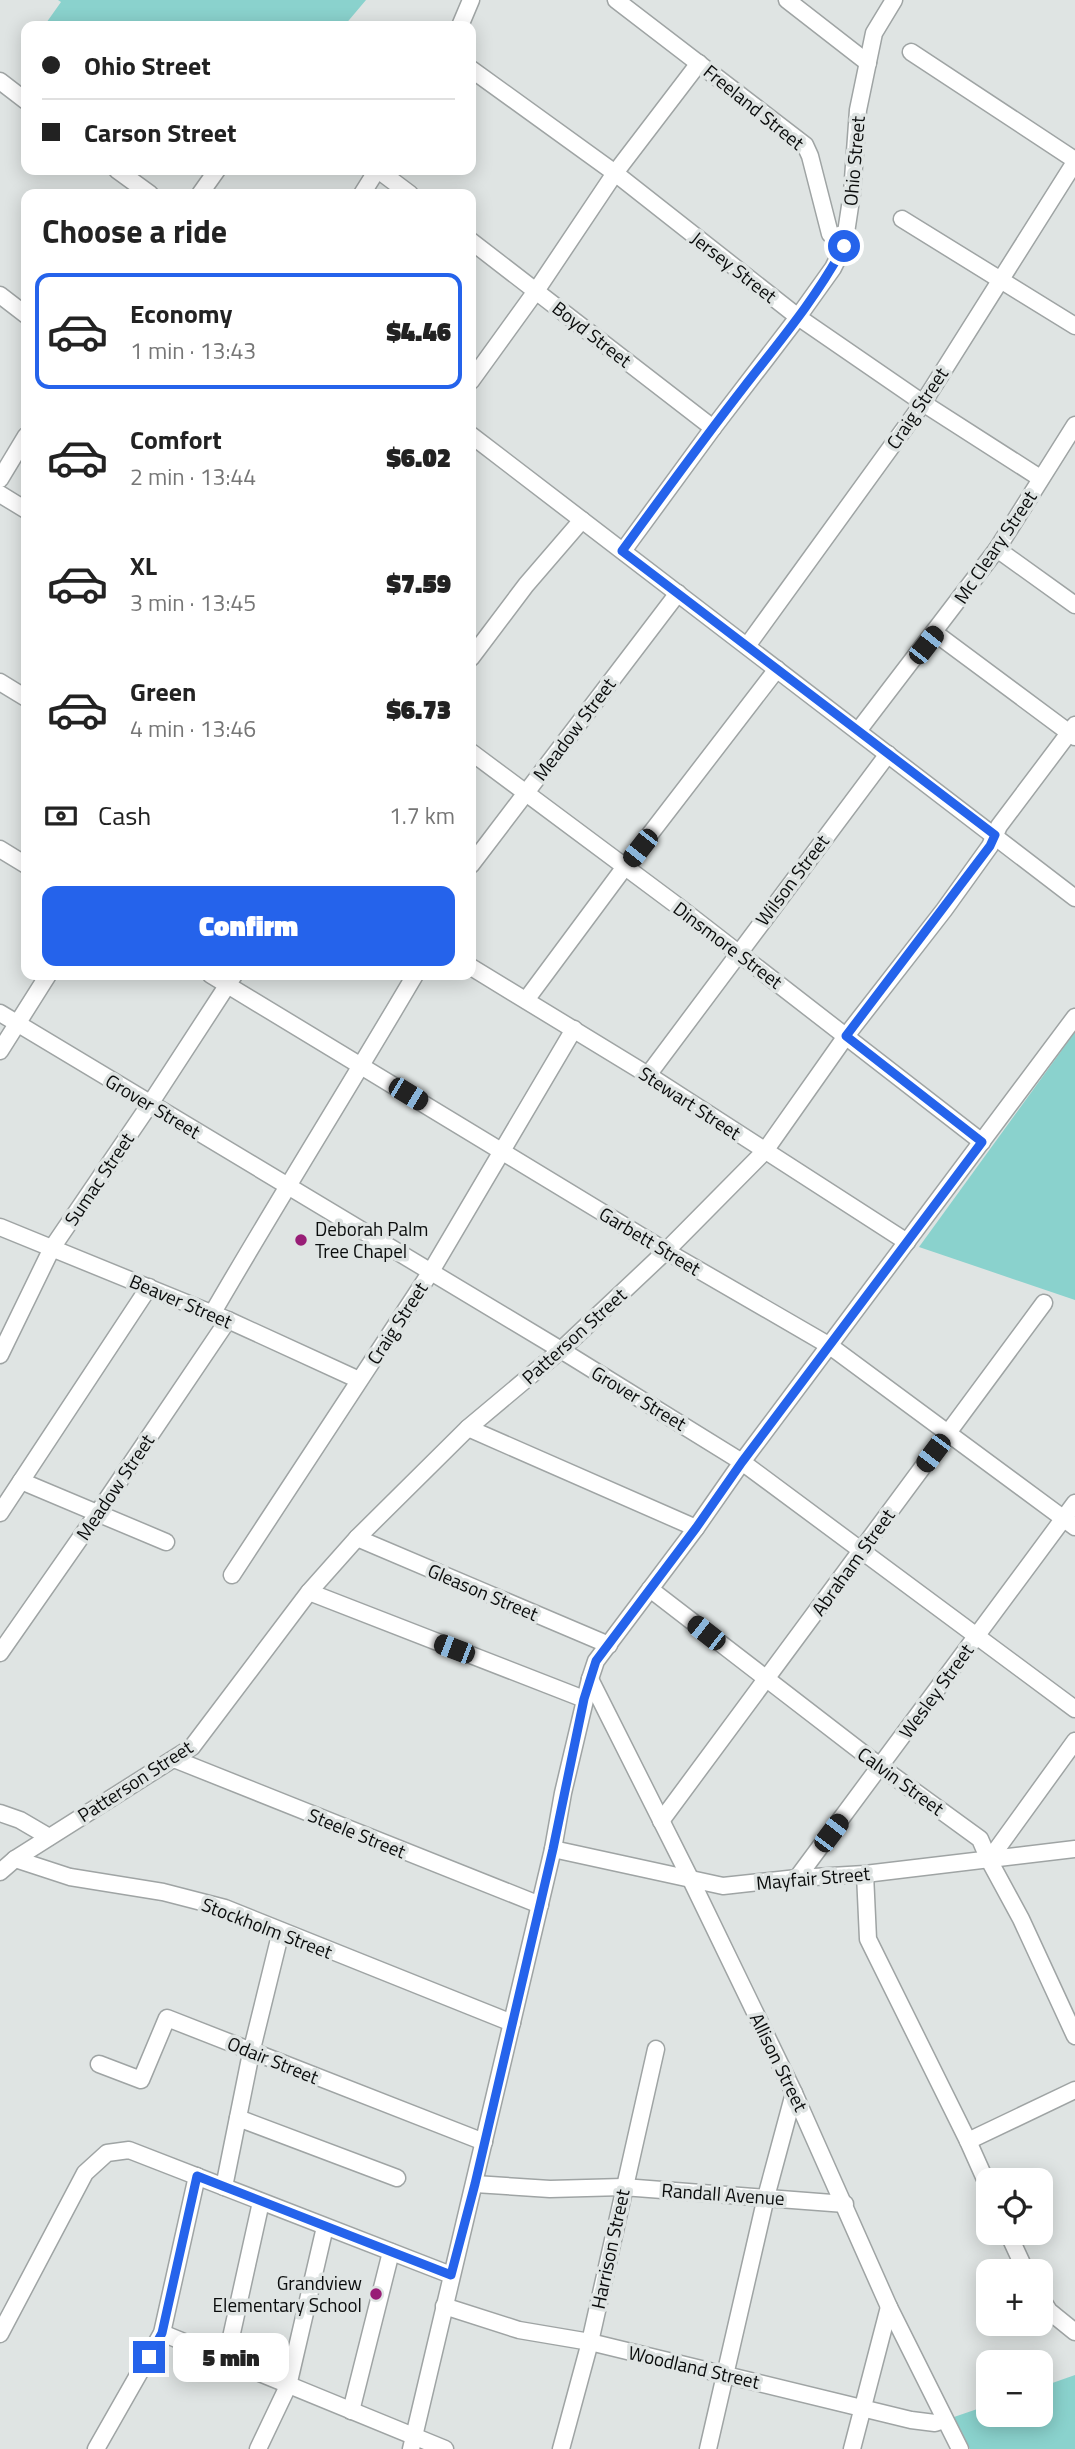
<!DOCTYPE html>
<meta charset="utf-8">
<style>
:root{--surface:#fff;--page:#f2f2f2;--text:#222;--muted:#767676;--line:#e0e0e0;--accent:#2563eb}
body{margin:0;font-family:"Titillium Web",sans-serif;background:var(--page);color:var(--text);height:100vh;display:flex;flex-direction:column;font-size:26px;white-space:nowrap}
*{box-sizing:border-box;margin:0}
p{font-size:23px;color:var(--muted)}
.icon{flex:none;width:38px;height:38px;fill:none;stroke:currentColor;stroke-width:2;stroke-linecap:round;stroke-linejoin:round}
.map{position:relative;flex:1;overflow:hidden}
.drawer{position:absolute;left:21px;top:189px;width:455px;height:791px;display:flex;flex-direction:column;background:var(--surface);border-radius:14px;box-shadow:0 4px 18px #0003}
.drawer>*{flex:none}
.hud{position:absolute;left:21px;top:21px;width:455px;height:154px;border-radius:14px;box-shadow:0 4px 18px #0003;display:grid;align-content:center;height:154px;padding:0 21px;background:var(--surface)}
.fabs{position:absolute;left:976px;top:2168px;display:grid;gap:14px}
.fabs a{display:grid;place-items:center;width:77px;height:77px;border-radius:14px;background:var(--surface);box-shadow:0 4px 18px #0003;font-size:35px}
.end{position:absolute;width:32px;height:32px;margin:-16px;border:9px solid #2563eb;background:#fff;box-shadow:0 0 0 4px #fff}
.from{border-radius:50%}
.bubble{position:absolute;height:49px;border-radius:14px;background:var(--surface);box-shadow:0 4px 18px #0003;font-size:23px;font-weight:800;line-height:49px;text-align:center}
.car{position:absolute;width:21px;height:42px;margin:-21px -10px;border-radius:9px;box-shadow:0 0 5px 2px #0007;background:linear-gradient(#222 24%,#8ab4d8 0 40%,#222 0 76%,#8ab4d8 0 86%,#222 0)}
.hud b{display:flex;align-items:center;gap:24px;height:66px;font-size:26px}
.hud b+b{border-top:2px solid var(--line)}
.hud i{width:18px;height:18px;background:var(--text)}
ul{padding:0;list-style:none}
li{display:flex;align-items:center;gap:21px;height:116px;margin:0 14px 10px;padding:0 7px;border:4px solid transparent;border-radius:14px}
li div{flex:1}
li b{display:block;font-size:26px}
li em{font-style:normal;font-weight:800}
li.current{border-color:var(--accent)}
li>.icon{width:63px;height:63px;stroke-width:1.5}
h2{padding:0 21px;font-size:32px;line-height:84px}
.pay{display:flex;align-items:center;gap:18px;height:77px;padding:0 21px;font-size:26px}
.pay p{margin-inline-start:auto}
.cta{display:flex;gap:14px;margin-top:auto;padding:14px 21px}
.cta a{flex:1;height:80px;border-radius:14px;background:var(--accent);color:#fff;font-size:28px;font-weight:800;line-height:80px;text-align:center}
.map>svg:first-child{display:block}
.green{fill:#8ad2cd}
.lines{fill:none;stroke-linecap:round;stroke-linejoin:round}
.minor-casing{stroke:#9fa4a4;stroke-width:19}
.minor{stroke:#fff;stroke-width:16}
.route{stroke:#2563eb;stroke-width:9}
.poi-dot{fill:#981d76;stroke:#dfe4e3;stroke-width:2.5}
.labels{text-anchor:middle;stroke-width:7;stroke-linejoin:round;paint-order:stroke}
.street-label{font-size:19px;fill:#0a0c0c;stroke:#dfe4e3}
.poi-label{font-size:19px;fill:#0a0c0c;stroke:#dfe4e3;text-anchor:start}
</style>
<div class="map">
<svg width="1075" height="2449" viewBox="0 0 1075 2449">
<rect width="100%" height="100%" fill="#dfe4e3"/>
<g class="green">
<polygon points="58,0 366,0 344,26 44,26 61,2"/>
<polygon points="1075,1032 1075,1300 919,1247"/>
<polygon points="1075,2375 1075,2449 970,2449 954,2417 989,2405 989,2415 1041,2415 1041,2387"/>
</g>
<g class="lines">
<g class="minor-casing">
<g id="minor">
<polyline points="616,0 805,145 810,156 830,234 844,246"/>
<polyline points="787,0 868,63"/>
<polyline points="460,26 471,0"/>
<polyline points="911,52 1075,160"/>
<polyline points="471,69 615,173 798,317 923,403 1040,478"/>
<polyline points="0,81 26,101"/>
<polyline points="117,170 150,194"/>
<polyline points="378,170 410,194"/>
<polyline points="200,194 217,170"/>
<polyline points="362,194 377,170"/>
<polyline points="902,219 1075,326"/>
<polyline points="471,241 713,428"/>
<polyline points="0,295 26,315"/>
<polyline points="471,381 536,291 615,173 699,63"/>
<polyline points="471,435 1075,898"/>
<polyline points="0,479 26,436"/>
<polyline points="0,494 26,510"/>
<polyline points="997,549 1075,605"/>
<polyline points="623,551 713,428 798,317 833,268 844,246 852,193 858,110 874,33 894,0"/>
<polyline points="935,633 1075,737"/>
<polyline points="747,646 923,403 1075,162"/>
<polyline points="471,658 526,585 582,520"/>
<polyline points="0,682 26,698"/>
<polyline points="858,731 997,549 1075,425"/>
<polyline points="471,752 679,907 982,1142"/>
<polyline points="0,849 26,865"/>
<polyline points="471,865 678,593"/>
<polyline points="471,967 648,1075 907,1242"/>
<polyline points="211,975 666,1251 830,1346 1075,1527"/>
<polyline points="526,1000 624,868 777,669"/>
<polyline points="0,1013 561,1350 742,1462 1075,1709"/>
<polyline points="0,1051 48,975"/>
<polyline points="648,1075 888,754"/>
<polyline points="0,1227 228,1320 359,1380"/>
<path d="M212,1314C278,1200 348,1089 415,975"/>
<polyline points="0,1355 52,1248 150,1104 234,975"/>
<polyline points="468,1428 696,1528"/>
<polyline points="21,1481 166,1542"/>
<polyline points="0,1513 149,1287"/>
<polyline points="357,1538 609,1645"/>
<polyline points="232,1575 430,1273 574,1029"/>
<polyline points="650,1589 881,1767 980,1839 989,1860 1021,1919 1075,2036"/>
<polyline points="309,1592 584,1699"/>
<polyline points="0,1653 97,1514 228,1320"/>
<polyline points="590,1679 691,1880 794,2093 889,2307 960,2449"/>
<polyline points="174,1759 540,1905"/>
<polyline points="0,1813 20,1820 49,1837"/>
<polyline points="661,1821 1044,1303"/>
<polyline points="553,1849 723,1886 797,1878 865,1874 1075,1849"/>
<polyline points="15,1859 70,1877 163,1892 225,1908 512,2023"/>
<polyline points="989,1860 1075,1741"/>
<polyline points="0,1872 15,1859 192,1747 309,1592 357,1538 468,1428 561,1350 666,1251 765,1151 846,1036 944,910 990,846 999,826 1075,725"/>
<polyline points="865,1874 868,1939 968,2141 989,2188"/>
<polyline points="797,1878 1075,1503"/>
<polyline points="99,2064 141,2080 167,2018 484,2142"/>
<polyline points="238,2118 397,2178"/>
<polyline points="968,2141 1075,2090"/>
<polyline points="475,2184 550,2189 623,2187 845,2204"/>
<polyline points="224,2187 251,2053 281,1931"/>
<polyline points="1008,2233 1026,2272"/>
<polyline points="1041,2298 1049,2311 1075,2332"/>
<polyline points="444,2306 519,2330 590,2342 911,2420 935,2423 944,2420"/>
<polyline points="162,2333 445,2449"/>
<polyline points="0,2334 85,2173 107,2153 129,2150 451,2275"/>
<polyline points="226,2360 261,2202"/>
<polyline points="351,2411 391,2252"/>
<polyline points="96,2449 162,2333 197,2176"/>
<polyline points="258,2449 288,2386 325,2227"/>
<polyline points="411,2449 553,1849 563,1793 590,1679 596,1661 696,1528 742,1462 1075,1017"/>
<polyline points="561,2449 590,2342 656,2049"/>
<polyline points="708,2449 766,2197 794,2093"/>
<polyline points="852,2449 889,2307"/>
</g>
</g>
<use href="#minor" class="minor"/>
</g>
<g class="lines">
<path class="route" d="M149,2357L162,2333L197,2176L451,2275L475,2184L553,1849L584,1699L596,1661L696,1528L742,1462L982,1142L846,1036L990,846L995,835L622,551C662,496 702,441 744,387C779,342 817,297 844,246"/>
</g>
<g class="poi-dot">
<circle cx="301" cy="1240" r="7"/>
<circle cx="376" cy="2294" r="7"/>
</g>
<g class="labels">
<g class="street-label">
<text transform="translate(754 107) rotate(39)" y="7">Freeland Street</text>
<text transform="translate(854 161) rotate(-85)" y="7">Ohio Street</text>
<text transform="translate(734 267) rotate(38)" y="7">Jersey Street</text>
<text transform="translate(592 334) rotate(38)" y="7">Boyd Street</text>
<text transform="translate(917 408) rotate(-56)" y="7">Craig Street</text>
<text transform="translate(995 547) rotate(-56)" y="7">Mc Cleary Street</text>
<text transform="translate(574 729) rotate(-53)" y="7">Meadow Street</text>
<text transform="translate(792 880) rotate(-53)" y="7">Wilson Street</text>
<text transform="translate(728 945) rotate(37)" y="7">Dinsmore Street</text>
<text transform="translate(690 1103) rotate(33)" y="7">Stewart Street</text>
<text transform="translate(153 1106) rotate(31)" y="7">Grover Street</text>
<text transform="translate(99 1179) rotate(-56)" y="7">Sumac Street</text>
<text transform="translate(650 1241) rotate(31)" y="7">Garbett Street</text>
<text transform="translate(181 1301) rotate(23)" y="7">Beaver Street</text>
<text transform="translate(397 1323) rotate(-57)" y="7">Craig Street</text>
<text transform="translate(574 1336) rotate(-42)" y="7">Patterson Street</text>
<text transform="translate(639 1398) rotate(31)" y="7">Grover Street</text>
<text transform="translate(115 1487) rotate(-56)" y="7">Meadow Street</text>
<text transform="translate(853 1562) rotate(-54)" y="7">Abraham Street</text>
<text transform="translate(483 1592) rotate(23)" y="7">Gleason Street</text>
<text transform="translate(936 1691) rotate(-54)" y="7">Wesley Street</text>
<text transform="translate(135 1781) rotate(-33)" y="7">Patterson Street</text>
<text transform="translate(901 1781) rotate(36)" y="7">Calvin Street</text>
<text transform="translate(357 1833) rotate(22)" y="7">Steele Street</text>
<text transform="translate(813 1878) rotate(-5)" y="7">Mayfair Street</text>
<text transform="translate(267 1928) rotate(21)" y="7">Stockholm Street</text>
<text transform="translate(273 2060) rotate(22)" y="7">Odair Street</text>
<text transform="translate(779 2062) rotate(64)" y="7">Allison Street</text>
<text transform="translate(723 2194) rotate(4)" y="7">Randall Avenue</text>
<text transform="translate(610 2249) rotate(-78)" y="7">Harrison Street</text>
<text transform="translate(694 2367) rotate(13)" y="7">Woodland Street</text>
</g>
<g class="poi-label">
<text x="315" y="1236">Deborah Palm<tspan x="315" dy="22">Tree Chapel</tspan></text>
<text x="362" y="2290" text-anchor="end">Grandview<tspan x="362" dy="22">Elementary School</tspan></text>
</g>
</g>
</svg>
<div class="fabs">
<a><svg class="icon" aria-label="locate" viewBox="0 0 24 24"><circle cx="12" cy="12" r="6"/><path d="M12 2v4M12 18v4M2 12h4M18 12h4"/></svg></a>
<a>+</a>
<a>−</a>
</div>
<i class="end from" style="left:844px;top:246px"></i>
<i class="end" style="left:149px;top:2357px"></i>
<div class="bubble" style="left:173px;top:2333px;width:116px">5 min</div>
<i class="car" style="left:926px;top:645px;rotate:38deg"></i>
<i class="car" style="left:640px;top:848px;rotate:218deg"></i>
<i class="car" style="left:408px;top:1094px;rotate:121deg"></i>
<i class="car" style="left:933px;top:1453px;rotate:217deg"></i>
<i class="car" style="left:706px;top:1633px;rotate:308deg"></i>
<i class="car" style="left:454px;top:1649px;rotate:291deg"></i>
<i class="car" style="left:831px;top:1833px;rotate:37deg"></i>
<div class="hud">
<b><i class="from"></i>Ohio Street</b>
<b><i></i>Carson Street</b>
</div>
<section class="drawer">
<h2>Choose a ride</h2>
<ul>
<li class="current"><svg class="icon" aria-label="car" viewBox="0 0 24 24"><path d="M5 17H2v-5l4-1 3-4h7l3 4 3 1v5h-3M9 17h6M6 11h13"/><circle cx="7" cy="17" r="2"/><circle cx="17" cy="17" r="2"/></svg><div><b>Economy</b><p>1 min · 13:43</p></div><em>$4.46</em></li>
<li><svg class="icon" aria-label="car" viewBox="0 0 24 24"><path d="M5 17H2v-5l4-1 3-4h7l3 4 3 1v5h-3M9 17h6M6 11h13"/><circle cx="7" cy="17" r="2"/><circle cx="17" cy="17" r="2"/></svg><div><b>Comfort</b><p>2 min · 13:44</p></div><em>$6.02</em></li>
<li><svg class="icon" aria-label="car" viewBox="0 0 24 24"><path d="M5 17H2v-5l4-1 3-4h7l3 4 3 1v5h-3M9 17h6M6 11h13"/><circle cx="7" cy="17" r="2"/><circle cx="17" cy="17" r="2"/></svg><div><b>XL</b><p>3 min · 13:45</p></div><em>$7.59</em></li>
<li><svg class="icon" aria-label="car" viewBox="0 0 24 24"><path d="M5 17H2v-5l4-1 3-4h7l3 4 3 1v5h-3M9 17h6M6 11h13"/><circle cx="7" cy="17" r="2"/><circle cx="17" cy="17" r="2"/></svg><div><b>Green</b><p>4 min · 13:46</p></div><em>$6.73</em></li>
</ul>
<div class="pay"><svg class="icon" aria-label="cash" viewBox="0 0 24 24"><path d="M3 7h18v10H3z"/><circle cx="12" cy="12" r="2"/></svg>Cash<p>1.7 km</p></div>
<div class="cta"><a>Confirm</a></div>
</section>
</div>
